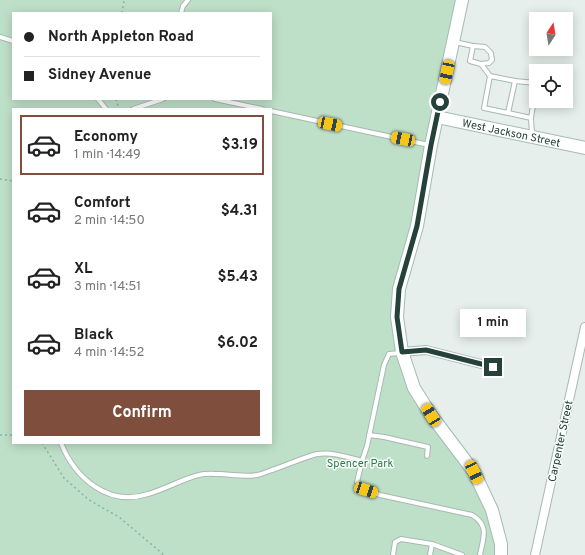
<!DOCTYPE html>
<meta charset="utf-8">
<style>
:root{--surface:#fff;--page:#f6f6f6;--text:#222;--muted:#767676;--line:#e0e0e0;--accent:#804e3d}
body{margin:0;font-family:Overpass,sans-serif;background:var(--page);color:var(--text);height:100vh;display:flex;flex-direction:column;font-size:15px;white-space:nowrap}
*{box-sizing:border-box;margin:0}
p{font-size:13px;color:var(--muted)}
.icon{flex:none;width:22px;height:22px;fill:none;stroke:currentColor;stroke-width:2;stroke-linecap:round;stroke-linejoin:round}
.map{position:relative;flex:1;overflow:hidden}
.panel{position:absolute;left:12px;top:108px;width:260px;height:336px;display:flex;flex-direction:column;background:var(--surface);border-radius:0px;box-shadow:0 2px 10px #0003}
.panel>*{flex:none}
.guide{position:absolute;left:12px;top:12px;width:260px;height:88px;border-radius:0px;box-shadow:0 2px 10px #0003;display:grid;align-content:center;height:88px;padding:0 12px;background:var(--surface)}
.needle{width:26px;rotate:12deg}
.tools{position:absolute;left:529px;top:12px;display:grid;gap:8px}
.tools a{display:grid;place-items:center;width:44px;height:44px;border-radius:0px;background:var(--surface);box-shadow:0 2px 10px #0003;font-size:20px}
.end{position:absolute;width:18px;height:18px;margin:-9px;border:5px solid #24423a;background:#fff;box-shadow:0 0 0 2px #fff}
.from{border-radius:50%}
.bubble{position:absolute;height:28px;border-radius:0px;background:var(--surface);box-shadow:0 2px 10px #0003;font-size:13px;font-weight:700;line-height:28px;text-align:center}
.car{position:absolute;width:12px;height:24px;margin:-12px -6px;border-radius:5px;box-shadow:0 0 3px 1px #0007;background:linear-gradient(#f5c518 24%,#345 0 40%,#f5c518 0 76%,#345 0 86%,#f5c518 0)}
.guide b{display:flex;align-items:center;gap:14px;height:38px;font-size:15px}
.guide b+b{border-top:1px solid var(--line)}
.guide i{width:10px;height:10px;background:var(--text)}
ul{padding:7px 0 0;list-style:none}
li{display:flex;align-items:center;gap:12px;height:60px;margin:0 8px 6px;padding:0 4px;border:2px solid transparent;border-radius:0px}
li div{flex:1}
li b{display:block;font-size:15px}
li em{font-style:normal;font-weight:700}
li.active{border-color:var(--accent)}
li>.icon{width:36px;height:36px;stroke-width:1.5}
.cta{display:flex;gap:8px;margin-top:auto;padding:8px 12px}
.cta a{flex:1;height:46px;border-radius:0px;background:var(--accent);color:#fff;font-size:16px;font-weight:700;line-height:46px;text-align:center}
.map>svg:first-child{display:block}
.green{fill:#bfe0c8;fill-rule:evenodd}
.lines{fill:none;stroke-linecap:round;stroke-linejoin:round}
.lane-casing{stroke:#a8b8b2;stroke-width:6}
.street-casing{stroke:#a8b8b2;stroke-width:10}
.secondary-casing{stroke:#a4bbb3;stroke-width:14}
.path{stroke:#86b3a5;stroke-width:1.5;stroke-dasharray:2 3;stroke-linecap:butt}
.lane{stroke:#fff;stroke-width:4}
.street{stroke:#fff;stroke-width:8}
.secondary{stroke:#fff;stroke-width:12}
.route{stroke:#24423a;stroke-width:5}
.labels{text-anchor:middle;stroke-width:3;stroke-linejoin:round;paint-order:stroke}
.street-label{font-size:11px;fill:#24423a;stroke:#f7fbf9}
.park-label{font-size:11px;fill:#2d7a4b;stroke:#f7fbf9}
</style>
<div class="map">
<svg width="585" height="555" viewBox="0 0 585 555">
<rect width="100%" height="100%" fill="#e6efeb"/>
<path class="green" d="M0,0H464L399,289L402,352L470,476L492,510L501,555H0ZM13,13H271V99H13ZM13,109H271V443H13Z"/>
<g class="lines">
<g class="lane-casing">
<g id="lane">
<polyline points="181,13 183,6 188,0"/>
<polyline points="0,37 13,41"/>
<polyline points="455,42 473,46 470,61 481,64 490,76 515,81 536,83"/>
<polyline points="473,46 485,47 491,53 492,60 489,63 481,64"/>
<polyline points="490,76 484,108 508,113 515,81"/>
<polyline points="98,99 106,109"/>
<polyline points="215,99 262,109"/>
<polyline points="133,109 163,99"/>
<polyline points="271,111 429,145"/>
<polyline points="508,113 531,118"/>
<polyline points="532,134 531,118 536,87"/>
<path d="M400,353L389,354L384,365L367,446L362,461L357,482L366,490L380,495L472,515C490,526 483,538 480,555"/>
<polyline points="369,435 384,437 428,447 427,456"/>
<path d="M61,443C75,478 108,507 148,494C166,489 182,479 199,475C206,473 214,474 221,474C232,475 245,477 257,475C262,474 267,472 272,470C287,465 302,458 317,454C333,452 347,457 362,461"/>
<polyline points="432,544 462,555"/>
<polyline points="393,555 395,542 401,539 432,544 430,555"/>
</g>
</g>
<g class="street-casing">
<g id="street">
<polyline points="402,352 426,350 493,367"/>
<polyline points="535,555 585,327"/>
</g>
</g>
<g class="secondary-casing">
<g id="secondary">
<polyline points="462,0 431,145 417,226 399,289 397,317 402,352 414,388 431,415 474,472 492,510 501,544 501,555"/>
<path id="s1" d="M437,117L585,148"/>
</g>
</g>
<g class="path">
<polyline points="122,13 124,0"/>
<polyline points="116,99 119,109"/>
<polyline points="0,179 13,181"/>
<polyline points="0,435 13,435"/>
<polyline points="42,443 64,478 89,500 119,517 164,555"/>
</g>
<use href="#lane" class="lane"/>
<use href="#street" class="street"/>
<use href="#secondary" class="secondary"/>
</g>
<g class="lines">
<polyline class="route" points="440,102 431,145 417,226 399,289 397,317 402,352 426,350 493,367"/>
</g>
<g class="labels">
<g class="street-label">
<text dy="4" stroke="none"><textPath href="#s1" startOffset="76">West Jackson Street</textPath></text>
<text transform="translate(560 441) rotate(-78)" y="4">Carpenter Street</text>
</g>
<g class="park-label">
<text x="360" y="467">Spencer Park</text>
</g>
</g>
</svg>
<div class="tools">
<a><svg class="needle" viewBox="-14 -14 28 28"><path d="M0-13l5 13h-10z" fill="#e53935"/><path d="M0 13l5-13h-10z" fill="#767676"/></svg></a>
<a><svg class="icon" aria-label="locate" viewBox="0 0 24 24"><circle cx="12" cy="12" r="6"/><path d="M12 2v4M12 18v4M2 12h4M18 12h4"/></svg></a>
</div>
<i class="end from" style="left:440px;top:102px"></i>
<i class="end" style="left:493px;top:367px"></i>
<div class="bubble" style="left:460px;top:309px;width:66px">1 min</div>
<i class="car" style="left:447px;top:72px;rotate:192deg"></i>
<i class="car" style="left:330px;top:124px;rotate:102deg"></i>
<i class="car" style="left:403px;top:139px;rotate:282deg"></i>
<i class="car" style="left:431px;top:415px;rotate:329deg"></i>
<i class="car" style="left:474px;top:472px;rotate:155deg"></i>
<i class="car" style="left:366px;top:490px;rotate:108deg"></i>
<div class="guide">
<b><i class="from"></i>North Appleton Road</b>
<b><i></i>Sidney Avenue</b>
</div>
<section class="panel">
<ul>
<li class="active"><svg class="icon" aria-label="car" viewBox="0 0 24 24"><path d="M5 17H2v-5l4-1 3-4h7l3 4 3 1v5h-3M9 17h6M6 11h13"/><circle cx="7" cy="17" r="2"/><circle cx="17" cy="17" r="2"/></svg><div><b>Economy</b><p>1 min · 14:49</p></div><em>$3.19</em></li>
<li><svg class="icon" aria-label="car" viewBox="0 0 24 24"><path d="M5 17H2v-5l4-1 3-4h7l3 4 3 1v5h-3M9 17h6M6 11h13"/><circle cx="7" cy="17" r="2"/><circle cx="17" cy="17" r="2"/></svg><div><b>Comfort</b><p>2 min · 14:50</p></div><em>$4.31</em></li>
<li><svg class="icon" aria-label="car" viewBox="0 0 24 24"><path d="M5 17H2v-5l4-1 3-4h7l3 4 3 1v5h-3M9 17h6M6 11h13"/><circle cx="7" cy="17" r="2"/><circle cx="17" cy="17" r="2"/></svg><div><b>XL</b><p>3 min · 14:51</p></div><em>$5.43</em></li>
<li><svg class="icon" aria-label="car" viewBox="0 0 24 24"><path d="M5 17H2v-5l4-1 3-4h7l3 4 3 1v5h-3M9 17h6M6 11h13"/><circle cx="7" cy="17" r="2"/><circle cx="17" cy="17" r="2"/></svg><div><b>Black</b><p>4 min · 14:52</p></div><em>$6.02</em></li>
</ul>
<div class="cta"><a>Confirm</a></div>
</section>
</div>
